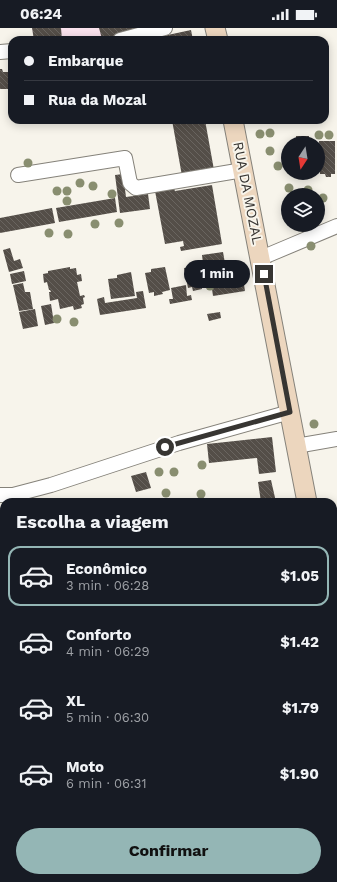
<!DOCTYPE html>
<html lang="pt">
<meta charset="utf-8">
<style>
:root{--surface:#171b24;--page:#20242c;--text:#f1f3f6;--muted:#9ea1a6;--line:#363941;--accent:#94b6b5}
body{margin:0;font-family:"Work Sans",sans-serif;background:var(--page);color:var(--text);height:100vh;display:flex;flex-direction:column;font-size:15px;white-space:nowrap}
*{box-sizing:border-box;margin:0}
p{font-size:13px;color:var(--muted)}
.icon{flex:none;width:22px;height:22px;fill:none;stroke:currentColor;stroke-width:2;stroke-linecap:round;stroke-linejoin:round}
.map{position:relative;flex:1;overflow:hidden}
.side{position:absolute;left:0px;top:470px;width:337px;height:384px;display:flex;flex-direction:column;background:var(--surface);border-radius:12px 12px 0 0;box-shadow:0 2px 10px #0003}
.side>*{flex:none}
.banner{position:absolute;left:8px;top:8px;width:321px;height:88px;border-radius:12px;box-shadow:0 2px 10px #0003;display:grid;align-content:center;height:88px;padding:0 16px;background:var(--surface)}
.needle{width:26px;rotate:192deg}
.fabs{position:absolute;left:281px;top:108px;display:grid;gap:8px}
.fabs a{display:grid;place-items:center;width:44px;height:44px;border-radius:50%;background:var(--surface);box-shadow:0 2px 10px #0003;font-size:20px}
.end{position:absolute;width:18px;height:18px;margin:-9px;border:5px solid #373532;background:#fff;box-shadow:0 0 0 2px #fff}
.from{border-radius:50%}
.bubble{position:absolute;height:28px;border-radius:14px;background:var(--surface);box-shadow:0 2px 10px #0003;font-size:13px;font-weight:700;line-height:28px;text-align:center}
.banner b{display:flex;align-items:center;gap:14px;height:38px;font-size:15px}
.banner b+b{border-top:1px solid var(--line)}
.banner i{width:10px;height:10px;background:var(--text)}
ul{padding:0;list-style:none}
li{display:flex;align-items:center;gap:12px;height:60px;margin:0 8px 6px;padding:0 8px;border:2px solid transparent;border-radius:12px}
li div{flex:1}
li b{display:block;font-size:15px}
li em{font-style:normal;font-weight:700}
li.active{border-color:var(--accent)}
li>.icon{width:36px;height:36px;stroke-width:1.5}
h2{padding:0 16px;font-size:18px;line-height:48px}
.action{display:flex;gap:8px;margin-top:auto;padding:8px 16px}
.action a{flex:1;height:46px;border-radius:24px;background:var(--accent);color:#111;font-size:16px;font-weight:700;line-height:46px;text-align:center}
.status{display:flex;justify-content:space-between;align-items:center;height:28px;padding:0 20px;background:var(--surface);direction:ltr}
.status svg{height:11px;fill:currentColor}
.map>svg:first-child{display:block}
.education{fill:#fae2ed}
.building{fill:url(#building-back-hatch)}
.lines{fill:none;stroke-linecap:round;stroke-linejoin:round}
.street-casing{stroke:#85827a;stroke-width:16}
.secondary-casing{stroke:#85827a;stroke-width:21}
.street{stroke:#fff;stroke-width:14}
.secondary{stroke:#ecd6be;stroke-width:19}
.tree{fill:#898e70}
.route{stroke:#373532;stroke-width:5}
.labels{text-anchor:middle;stroke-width:4;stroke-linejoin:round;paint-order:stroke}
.street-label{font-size:14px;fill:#373532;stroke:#f7f4eb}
</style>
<div class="status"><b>06:24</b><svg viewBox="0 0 49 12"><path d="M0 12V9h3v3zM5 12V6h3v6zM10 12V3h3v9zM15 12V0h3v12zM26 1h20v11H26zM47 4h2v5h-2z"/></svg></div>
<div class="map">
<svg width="337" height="854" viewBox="0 0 337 854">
<defs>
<pattern id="building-back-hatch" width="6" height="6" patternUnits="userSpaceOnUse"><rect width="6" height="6" fill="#544e48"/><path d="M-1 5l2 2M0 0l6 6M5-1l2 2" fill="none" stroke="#6a6560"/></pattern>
</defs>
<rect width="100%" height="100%" fill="#f7f4eb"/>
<polygon class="education" points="32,0 149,0 102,11 88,12 34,12"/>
<g class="building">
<polygon points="32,0 61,0 62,12 34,12"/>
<polygon points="99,0 147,0 147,1 102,11"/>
<polygon points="191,2 193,12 149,12 149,11"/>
<polygon points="0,41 2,41 3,44 8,44 8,41 12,41 12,61 0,61"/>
<polygon points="172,92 205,92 214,142 182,148"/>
<rect x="296" y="108" width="13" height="7"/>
<polygon points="319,113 335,113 335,146 331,146 331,149 326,149 325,146 320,146"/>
<polygon points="123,146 126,169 148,166 150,181 120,185 115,147"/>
<polygon points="212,157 222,216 181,223 180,219 184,218 183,213 165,216 155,163 174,160 175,163"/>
<polygon points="115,170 117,184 59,194 56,180"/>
<polygon points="52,180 55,195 0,205 0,190"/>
<polygon points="10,220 14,233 20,231 23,240 9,244 3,222"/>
<polygon points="223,224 228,252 243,250 245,263 213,268 211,254 201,256 202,261 193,263 192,259 188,260 184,240 193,239 192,236 203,235 202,227"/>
<polygon points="70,239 70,241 76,240 77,247 81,246 82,253 77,254 80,268 84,267 85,269 83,270 84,276 81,277 82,280 74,282 73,278 60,281 58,271 50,273 49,264 51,264 50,262 49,262 47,254 44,255 43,246 48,245 48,243"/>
<polygon points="165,239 170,262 162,264 163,266 154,268 154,264 149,265 145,245 151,244 151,241"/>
<polygon points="24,243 26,253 12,256 10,246"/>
<polygon points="131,244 135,268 111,271 108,251 117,250 117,247"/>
<polygon points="23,255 25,264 30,264 33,281 19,283 13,257"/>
<polygon points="186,257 187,268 191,267 192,272 170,276 169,271 173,271 171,260"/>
<polygon points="143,263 146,280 100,287 97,271 104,269 105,275 137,270 136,264"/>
<polygon points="51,276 54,295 45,297 41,278"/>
<polygon points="35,281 38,298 23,301 19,284"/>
<polygon points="220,284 221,290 209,293 207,286"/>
<polygon points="272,409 276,444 259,446 257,430 209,435 207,416"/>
<polygon points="146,444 151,460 136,464 131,448"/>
<polygon points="271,452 276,474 261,474 258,454"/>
<polygon points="333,749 335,749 337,761 337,795 333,796"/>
<polygon points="337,812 337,825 333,825 333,813"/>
<polygon points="318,850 330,850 329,854 317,854"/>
</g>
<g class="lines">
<g class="street-casing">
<g id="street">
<polyline points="120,12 165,0"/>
<polyline points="0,24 12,23"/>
<polyline points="18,147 125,130 130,155 136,160 243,142"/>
<polyline points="261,230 337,198"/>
<polyline points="296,418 337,411"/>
<polyline points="0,467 13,467 51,457 179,415 290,384"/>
<polyline points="333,805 337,804"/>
<polyline points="208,854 211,850"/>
</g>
</g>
<g class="secondary-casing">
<g id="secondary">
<polyline points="215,0 218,12"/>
<polyline points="233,92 307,474"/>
<polyline points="333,584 337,599"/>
</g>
</g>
<use href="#street" class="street"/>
<use href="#secondary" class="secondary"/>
</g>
<g class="tree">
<circle cx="270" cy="105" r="4.5"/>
<circle cx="260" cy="106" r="4.5"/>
<circle cx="319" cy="107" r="4.5"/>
<circle cx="329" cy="107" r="4.5"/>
<circle cx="270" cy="123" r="4.5"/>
<circle cx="28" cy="135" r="4.5"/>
<circle cx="278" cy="138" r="4.5"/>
<circle cx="80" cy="155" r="4.5"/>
<circle cx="93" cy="158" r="4.5"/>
<circle cx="289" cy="160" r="4.5"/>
<circle cx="308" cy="162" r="4.5"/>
<circle cx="57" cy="163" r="4.5"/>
<circle cx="67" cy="163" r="4.5"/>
<circle cx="112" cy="166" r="4.5"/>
<circle cx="323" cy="170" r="4.5"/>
<circle cx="67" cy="173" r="4.5"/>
<circle cx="119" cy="195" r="4.5"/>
<circle cx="95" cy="196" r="4.5"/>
<circle cx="49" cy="205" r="4.5"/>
<circle cx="68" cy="206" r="4.5"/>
<circle cx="311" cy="218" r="4.5"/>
<circle cx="210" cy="258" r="4.5"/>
<circle cx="57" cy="291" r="4.5"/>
<circle cx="74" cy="294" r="4.5"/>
<circle cx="314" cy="396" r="4.5"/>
<circle cx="202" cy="437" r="4.5"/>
<circle cx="159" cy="444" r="4.5"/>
<circle cx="174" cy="444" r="4.5"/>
<circle cx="166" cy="465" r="4.5"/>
<circle cx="201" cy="466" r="4.5"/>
</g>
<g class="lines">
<polyline class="route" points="165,419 290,384 264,246"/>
</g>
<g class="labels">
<g class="street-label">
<text transform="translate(248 165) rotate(79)" y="5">RUA DA MOZAL</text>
</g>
</g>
</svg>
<div class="fabs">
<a><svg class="needle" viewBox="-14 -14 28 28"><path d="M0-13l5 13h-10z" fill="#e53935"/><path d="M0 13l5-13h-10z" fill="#9ea1a6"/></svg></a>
<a><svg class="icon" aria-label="layers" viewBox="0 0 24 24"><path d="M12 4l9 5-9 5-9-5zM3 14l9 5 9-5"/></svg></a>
</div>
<i class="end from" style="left:165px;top:419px"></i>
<i class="end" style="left:264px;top:246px"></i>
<div class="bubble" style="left:184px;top:232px;width:66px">1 min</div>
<div class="banner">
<b><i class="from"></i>Embarque</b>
<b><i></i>Rua da Mozal</b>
</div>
<section class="side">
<h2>Escolha a viagem</h2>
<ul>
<li class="active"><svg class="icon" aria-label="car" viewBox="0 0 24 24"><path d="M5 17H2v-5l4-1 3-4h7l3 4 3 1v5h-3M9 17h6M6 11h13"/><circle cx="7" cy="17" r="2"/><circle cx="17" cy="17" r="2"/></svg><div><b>Econômico</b><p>3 min · 06:28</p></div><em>$1.05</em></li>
<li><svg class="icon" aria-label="car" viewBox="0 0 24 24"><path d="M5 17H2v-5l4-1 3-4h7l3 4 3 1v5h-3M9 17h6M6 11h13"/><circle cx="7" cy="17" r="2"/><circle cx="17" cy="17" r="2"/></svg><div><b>Conforto</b><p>4 min · 06:29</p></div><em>$1.42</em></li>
<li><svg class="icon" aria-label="car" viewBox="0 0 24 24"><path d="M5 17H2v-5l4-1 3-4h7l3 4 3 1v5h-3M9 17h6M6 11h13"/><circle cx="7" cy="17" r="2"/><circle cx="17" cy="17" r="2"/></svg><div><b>XL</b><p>5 min · 06:30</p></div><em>$1.79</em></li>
<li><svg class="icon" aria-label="car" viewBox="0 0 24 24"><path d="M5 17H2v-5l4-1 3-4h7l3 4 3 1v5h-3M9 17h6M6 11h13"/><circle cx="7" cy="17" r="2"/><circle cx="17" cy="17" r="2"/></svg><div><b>Moto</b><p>6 min · 06:31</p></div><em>$1.90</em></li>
</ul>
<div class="action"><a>Confirmar</a></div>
</section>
</div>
